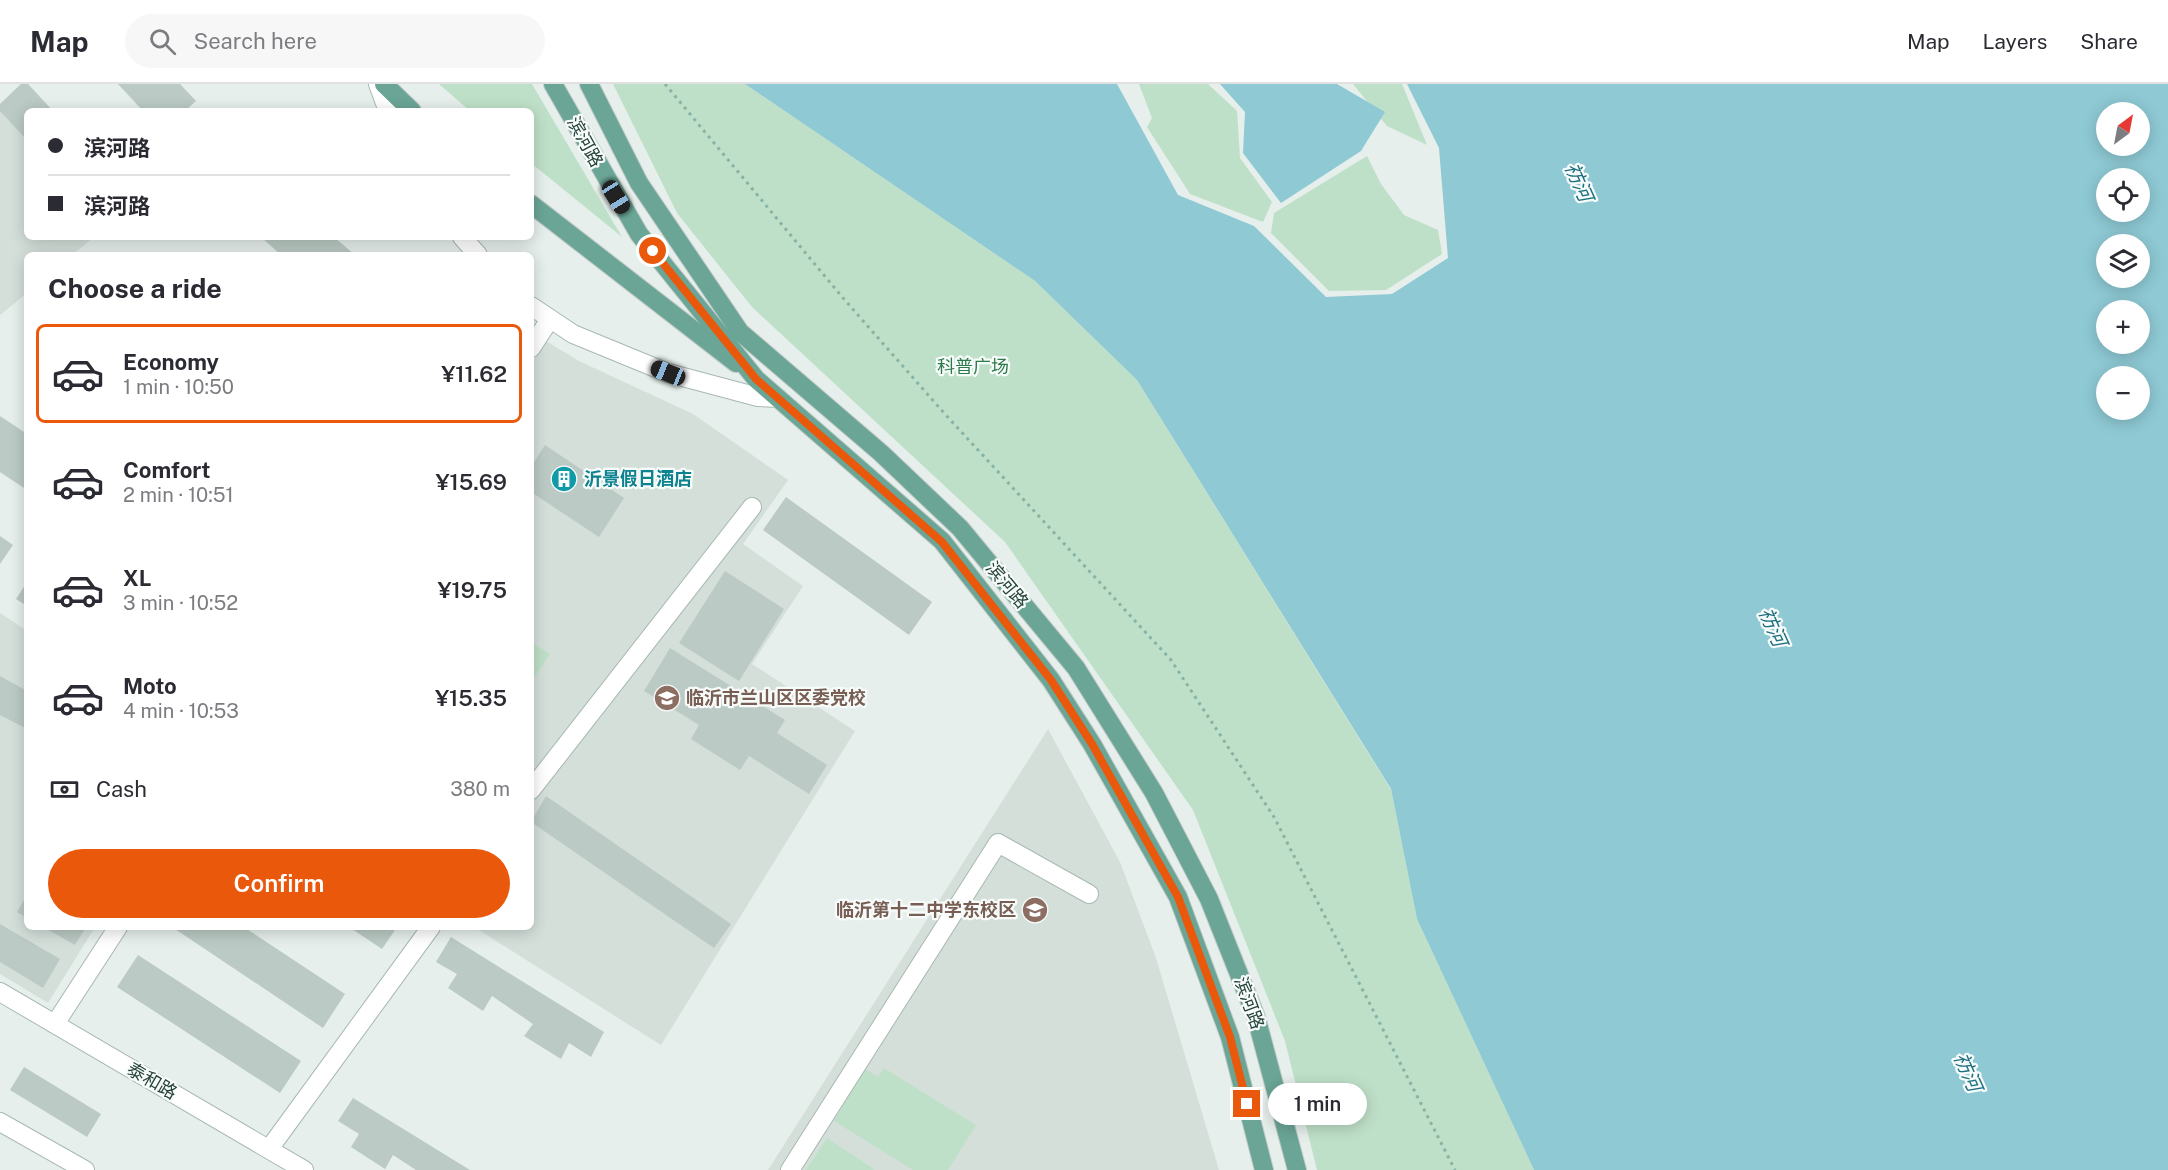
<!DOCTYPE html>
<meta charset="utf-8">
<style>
:root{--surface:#fff;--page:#f7f7f7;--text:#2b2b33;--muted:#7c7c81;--line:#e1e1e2;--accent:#ea580c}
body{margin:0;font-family:"Public Sans","Noto Sans SC",sans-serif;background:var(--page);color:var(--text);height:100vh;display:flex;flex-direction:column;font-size:22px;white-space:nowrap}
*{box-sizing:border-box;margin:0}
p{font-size:20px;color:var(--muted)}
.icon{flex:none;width:33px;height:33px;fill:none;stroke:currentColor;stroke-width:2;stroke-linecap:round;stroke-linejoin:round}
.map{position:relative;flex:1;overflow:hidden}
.drawer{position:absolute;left:24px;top:168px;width:510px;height:678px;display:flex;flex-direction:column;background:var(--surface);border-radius:9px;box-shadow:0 3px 15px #0003}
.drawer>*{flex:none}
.guide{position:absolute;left:24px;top:24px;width:510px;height:132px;border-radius:9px;box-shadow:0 3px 15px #0003;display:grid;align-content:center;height:132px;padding:0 24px;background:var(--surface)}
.needle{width:39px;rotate:32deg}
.controls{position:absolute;left:2096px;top:18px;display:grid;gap:12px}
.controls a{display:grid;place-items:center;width:54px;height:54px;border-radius:50%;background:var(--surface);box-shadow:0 3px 15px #0003;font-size:30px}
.end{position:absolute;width:27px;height:27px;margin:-14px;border:8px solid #ea580c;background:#fff;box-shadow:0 0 0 3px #fff}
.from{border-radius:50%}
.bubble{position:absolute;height:42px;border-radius:21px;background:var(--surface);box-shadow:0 3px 15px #0003;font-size:20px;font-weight:600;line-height:42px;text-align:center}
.car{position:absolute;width:18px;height:36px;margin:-18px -9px;border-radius:8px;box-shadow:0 0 4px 2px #0007;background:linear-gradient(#222 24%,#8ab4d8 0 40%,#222 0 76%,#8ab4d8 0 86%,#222 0)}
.guide b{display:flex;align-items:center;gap:21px;height:57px;font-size:22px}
.guide b+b{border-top:2px solid var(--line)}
.guide i{width:15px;height:15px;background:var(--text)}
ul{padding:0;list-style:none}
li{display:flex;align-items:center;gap:18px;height:99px;margin:0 12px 9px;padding:0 12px;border:3px solid transparent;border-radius:9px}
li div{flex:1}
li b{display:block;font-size:22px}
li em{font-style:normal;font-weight:600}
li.selected{border-color:var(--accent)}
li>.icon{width:54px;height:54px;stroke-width:1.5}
h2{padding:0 24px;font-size:27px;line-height:72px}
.pay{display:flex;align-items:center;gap:15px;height:66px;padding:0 24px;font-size:22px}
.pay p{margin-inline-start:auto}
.cta{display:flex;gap:12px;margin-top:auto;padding:12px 24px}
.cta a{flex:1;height:69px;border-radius:36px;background:var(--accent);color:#fff;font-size:24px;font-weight:600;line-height:69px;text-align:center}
header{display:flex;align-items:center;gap:36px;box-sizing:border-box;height:84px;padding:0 30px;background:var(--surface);border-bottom:2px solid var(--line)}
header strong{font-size:28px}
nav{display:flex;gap:33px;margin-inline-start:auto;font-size:21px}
.search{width:420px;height:54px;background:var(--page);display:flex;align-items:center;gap:15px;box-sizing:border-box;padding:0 21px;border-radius:33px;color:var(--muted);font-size:22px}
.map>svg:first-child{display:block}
.built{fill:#d4dfda}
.green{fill:#bfe0c8}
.water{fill:#8ec9d4;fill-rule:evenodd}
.building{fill:#bbcac4}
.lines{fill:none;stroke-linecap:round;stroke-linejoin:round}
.minor-casing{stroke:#a8b8b2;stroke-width:20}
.major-casing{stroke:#c2cac8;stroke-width:20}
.path{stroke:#86b3a5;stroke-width:3;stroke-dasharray:3 4.5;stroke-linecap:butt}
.minor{stroke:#fff;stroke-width:18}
.major{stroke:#6aa596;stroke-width:18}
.route{stroke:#ea580c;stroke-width:8}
.labels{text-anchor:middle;stroke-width:4.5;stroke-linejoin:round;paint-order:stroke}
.street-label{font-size:18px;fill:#24423a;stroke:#f7fbf9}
.park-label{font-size:18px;fill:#2d7a4b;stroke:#f7fbf9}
.culture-label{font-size:18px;font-weight:bold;fill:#0d838f;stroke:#f7fbf9;text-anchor:start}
.education-label{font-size:18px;font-weight:bold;fill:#785e54;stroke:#f7fbf9;text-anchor:start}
.water-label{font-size:20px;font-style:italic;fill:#1c6f80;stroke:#f7fbf9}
</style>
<header>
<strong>Map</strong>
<div class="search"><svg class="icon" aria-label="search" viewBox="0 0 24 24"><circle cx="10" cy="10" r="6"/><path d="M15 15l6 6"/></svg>Search here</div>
<nav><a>Map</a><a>Layers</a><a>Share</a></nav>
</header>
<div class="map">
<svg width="2168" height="1086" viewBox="0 0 2168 1086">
<rect width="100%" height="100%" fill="#e6efeb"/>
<g class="built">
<polygon points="0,19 27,48 27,153 94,153 72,171 27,171 27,209 0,231"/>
<polygon points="531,248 579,277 693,330 788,396 743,460 803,502 752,580 855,647 661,961 474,843 531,843"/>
<polygon points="0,529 27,547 27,843 95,843 48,919 0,890"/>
<polygon points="1048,645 1120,778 1156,874 1219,1086 768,1086"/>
</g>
<g class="green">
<polygon points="439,0 532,0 622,153 531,79 531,27 470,27"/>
<polygon points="613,0 745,0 1035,197 1137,296 1391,706 1417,835 1534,1086 1317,1086 1285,957 1193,726 1005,458 752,223 677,129"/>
<polygon points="1139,0 1208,0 1237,27 1240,74 1272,118 1263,138 1190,110 1147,43 1152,34"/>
<polygon points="1353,0 1402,0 1427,61 1387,42"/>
<polygon points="1367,72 1381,100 1404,131 1438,146 1442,170 1386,206 1329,207 1271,149 1274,129"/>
<polygon points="531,558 550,570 531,598"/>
<polygon points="884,984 976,1041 948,1086 913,1086 834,1037 865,985 878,993"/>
<polygon points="827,1054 874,1085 873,1086 806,1086"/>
</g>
<g class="water">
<path d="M745,0H1117L1178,111L1254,142L1326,213L1392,210L1448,174L1439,64L1407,0H2168V1086H1534L1417,835L1391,705L1137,296L1035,197ZM2106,28H2139V62H2106ZM2106,94H2139V128H2106ZM2106,160H2139V194H2106ZM2106,226H2139V260H2106ZM2106,292H2139V326H2106Z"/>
<polygon points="1220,0 1337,0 1385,28 1361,67 1281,119 1243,69 1245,28"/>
</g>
<g class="building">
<polygon points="21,0 28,0 53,27 27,27 27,56 0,27 0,20"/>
<polygon points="118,0 180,0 196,17 185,27 143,27"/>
<polygon points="261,153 334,153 355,171 281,171"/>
<polygon points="0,332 27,350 27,406 0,388"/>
<polygon points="545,361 624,414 599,453 531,408 531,383"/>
<polygon points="786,413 932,518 909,551 763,446"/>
<polygon points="0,452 13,461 0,480"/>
<polygon points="725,487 784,525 739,597 679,559"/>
<polygon points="27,498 27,522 16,515"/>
<polygon points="670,564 785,636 777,649 827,681 809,710 749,672 740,686 691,655 699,641 644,607"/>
<polygon points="0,592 27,607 27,645 0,631"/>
<polygon points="546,712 731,840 714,864 531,738"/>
<polygon points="27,811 27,834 17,828"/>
<polygon points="0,840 60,875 43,904 0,878"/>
<polygon points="43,843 86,843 75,861"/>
<polygon points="172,843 244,843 345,910 323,944"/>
<polygon points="349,843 397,843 382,865"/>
<polygon points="451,853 604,948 591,973 569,959 561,975 524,952 533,940 492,912 483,927 448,904 457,890 436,878"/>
<polygon points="138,871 301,977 280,1009 117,903"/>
<polygon points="24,983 101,1030 87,1053 10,1006"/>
<polygon points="353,1014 470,1086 416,1086 393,1071 385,1085 351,1063 359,1050 338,1037"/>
</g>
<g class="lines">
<g class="minor-casing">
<g id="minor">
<polyline points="378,0 388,27"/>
<polyline points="462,153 478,171"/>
<polyline points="531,222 573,250 668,289 758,313 778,314"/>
<polyline points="531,264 550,235"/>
<polyline points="531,706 752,423"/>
<polyline points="0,908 304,1086"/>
<polyline points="55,940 118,843"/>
<polyline points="0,1038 85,1086"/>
<polyline points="269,1065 431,843"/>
<polyline points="790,1086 998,759 1089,810"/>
</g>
</g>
<g class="major-casing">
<g id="major">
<polyline points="384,0 412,27"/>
<polyline points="553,0 639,150 756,295 942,457 1051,596 1092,660 1178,813 1230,953 1264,1086"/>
<polyline points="589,0 639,99 740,248 881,369 960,444 1076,584 1154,709 1209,815 1256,933 1297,1086"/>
<polyline points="531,120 736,279"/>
</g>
</g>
<polyline class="path" points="665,0 843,214 944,329 1171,576 1274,733 1455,1086"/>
<use href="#minor" class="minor"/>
<use href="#major" class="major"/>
</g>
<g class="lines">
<polyline class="route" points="653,167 756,295 942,458 1051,596 1092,660 1178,813 1230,953 1247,1020"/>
</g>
<defs>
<g id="building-disc" transform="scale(1.35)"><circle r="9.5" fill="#0f9aa8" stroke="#f7fbf9"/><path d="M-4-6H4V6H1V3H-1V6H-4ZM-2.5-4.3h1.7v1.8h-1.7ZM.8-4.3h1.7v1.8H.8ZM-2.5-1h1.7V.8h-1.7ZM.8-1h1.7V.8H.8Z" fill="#fff"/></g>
<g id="school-disc" transform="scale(1.35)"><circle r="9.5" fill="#8d6e63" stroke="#f7fbf9"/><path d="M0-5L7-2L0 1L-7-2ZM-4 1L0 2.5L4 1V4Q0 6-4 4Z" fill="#fff"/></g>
</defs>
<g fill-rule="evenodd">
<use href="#building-disc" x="564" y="395"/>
<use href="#school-disc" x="667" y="614"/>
<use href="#school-disc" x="1035" y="826"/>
</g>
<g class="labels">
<g class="street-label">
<text transform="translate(585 58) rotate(61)" y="6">滨河路</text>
<text transform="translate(1007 501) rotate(50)" y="6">滨河路</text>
<text transform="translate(1249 919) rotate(70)" y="6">滨河路</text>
<text transform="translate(152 997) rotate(30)" y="6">泰和路</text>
</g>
<g class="park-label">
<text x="973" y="289">科普广场</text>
</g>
<g class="culture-label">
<text x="584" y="401">沂景假日酒店</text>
</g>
<g class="education-label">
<text x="686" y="620">临沂市兰山区区委党校</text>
<text x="1016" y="832" text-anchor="end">临沂第十二中学东校区</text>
</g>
<g class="water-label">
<text transform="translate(1579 98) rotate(66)" y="7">祊河</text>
<text transform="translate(1773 543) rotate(66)" y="7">祊河</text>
<text transform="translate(1968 988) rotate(66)" y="7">祊河</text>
</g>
</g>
</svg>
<div class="controls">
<a><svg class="needle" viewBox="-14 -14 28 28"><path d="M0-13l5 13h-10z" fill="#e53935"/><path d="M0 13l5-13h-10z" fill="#7c7c81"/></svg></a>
<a><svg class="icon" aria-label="locate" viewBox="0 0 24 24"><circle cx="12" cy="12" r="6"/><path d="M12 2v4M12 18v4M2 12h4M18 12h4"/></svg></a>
<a><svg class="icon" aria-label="layers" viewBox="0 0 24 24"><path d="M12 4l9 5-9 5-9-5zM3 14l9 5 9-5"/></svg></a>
<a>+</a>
<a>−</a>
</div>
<i class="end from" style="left:653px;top:167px"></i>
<i class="end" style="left:1247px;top:1020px"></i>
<div class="bubble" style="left:1268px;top:999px;width:99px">1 min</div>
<i class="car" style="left:616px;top:113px;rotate:148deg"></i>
<i class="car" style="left:668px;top:289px;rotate:292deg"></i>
<div class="guide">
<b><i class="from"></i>滨河路</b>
<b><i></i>滨河路</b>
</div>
<section class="drawer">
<h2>Choose a ride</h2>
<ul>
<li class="selected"><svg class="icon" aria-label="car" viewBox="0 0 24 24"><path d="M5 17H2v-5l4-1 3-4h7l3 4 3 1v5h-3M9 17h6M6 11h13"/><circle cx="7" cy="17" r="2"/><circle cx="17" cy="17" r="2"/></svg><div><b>Economy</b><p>1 min · 10:50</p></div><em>¥11.62</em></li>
<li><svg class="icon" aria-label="car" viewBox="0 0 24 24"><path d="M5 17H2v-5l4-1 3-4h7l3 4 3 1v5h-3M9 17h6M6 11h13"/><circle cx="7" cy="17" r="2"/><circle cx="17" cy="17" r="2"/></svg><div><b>Comfort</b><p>2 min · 10:51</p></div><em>¥15.69</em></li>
<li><svg class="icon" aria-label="car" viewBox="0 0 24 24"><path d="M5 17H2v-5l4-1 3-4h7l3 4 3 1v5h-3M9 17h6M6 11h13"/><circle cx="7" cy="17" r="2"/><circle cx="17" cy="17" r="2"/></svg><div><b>XL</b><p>3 min · 10:52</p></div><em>¥19.75</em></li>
<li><svg class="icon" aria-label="car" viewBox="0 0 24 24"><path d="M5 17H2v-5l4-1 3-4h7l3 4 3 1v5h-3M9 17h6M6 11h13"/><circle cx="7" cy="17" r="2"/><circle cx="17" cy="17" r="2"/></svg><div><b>Moto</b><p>4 min · 10:53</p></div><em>¥15.35</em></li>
</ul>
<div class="pay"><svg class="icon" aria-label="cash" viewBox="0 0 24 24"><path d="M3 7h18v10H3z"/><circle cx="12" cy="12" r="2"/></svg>Cash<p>380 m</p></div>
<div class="cta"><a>Confirm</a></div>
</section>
</div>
